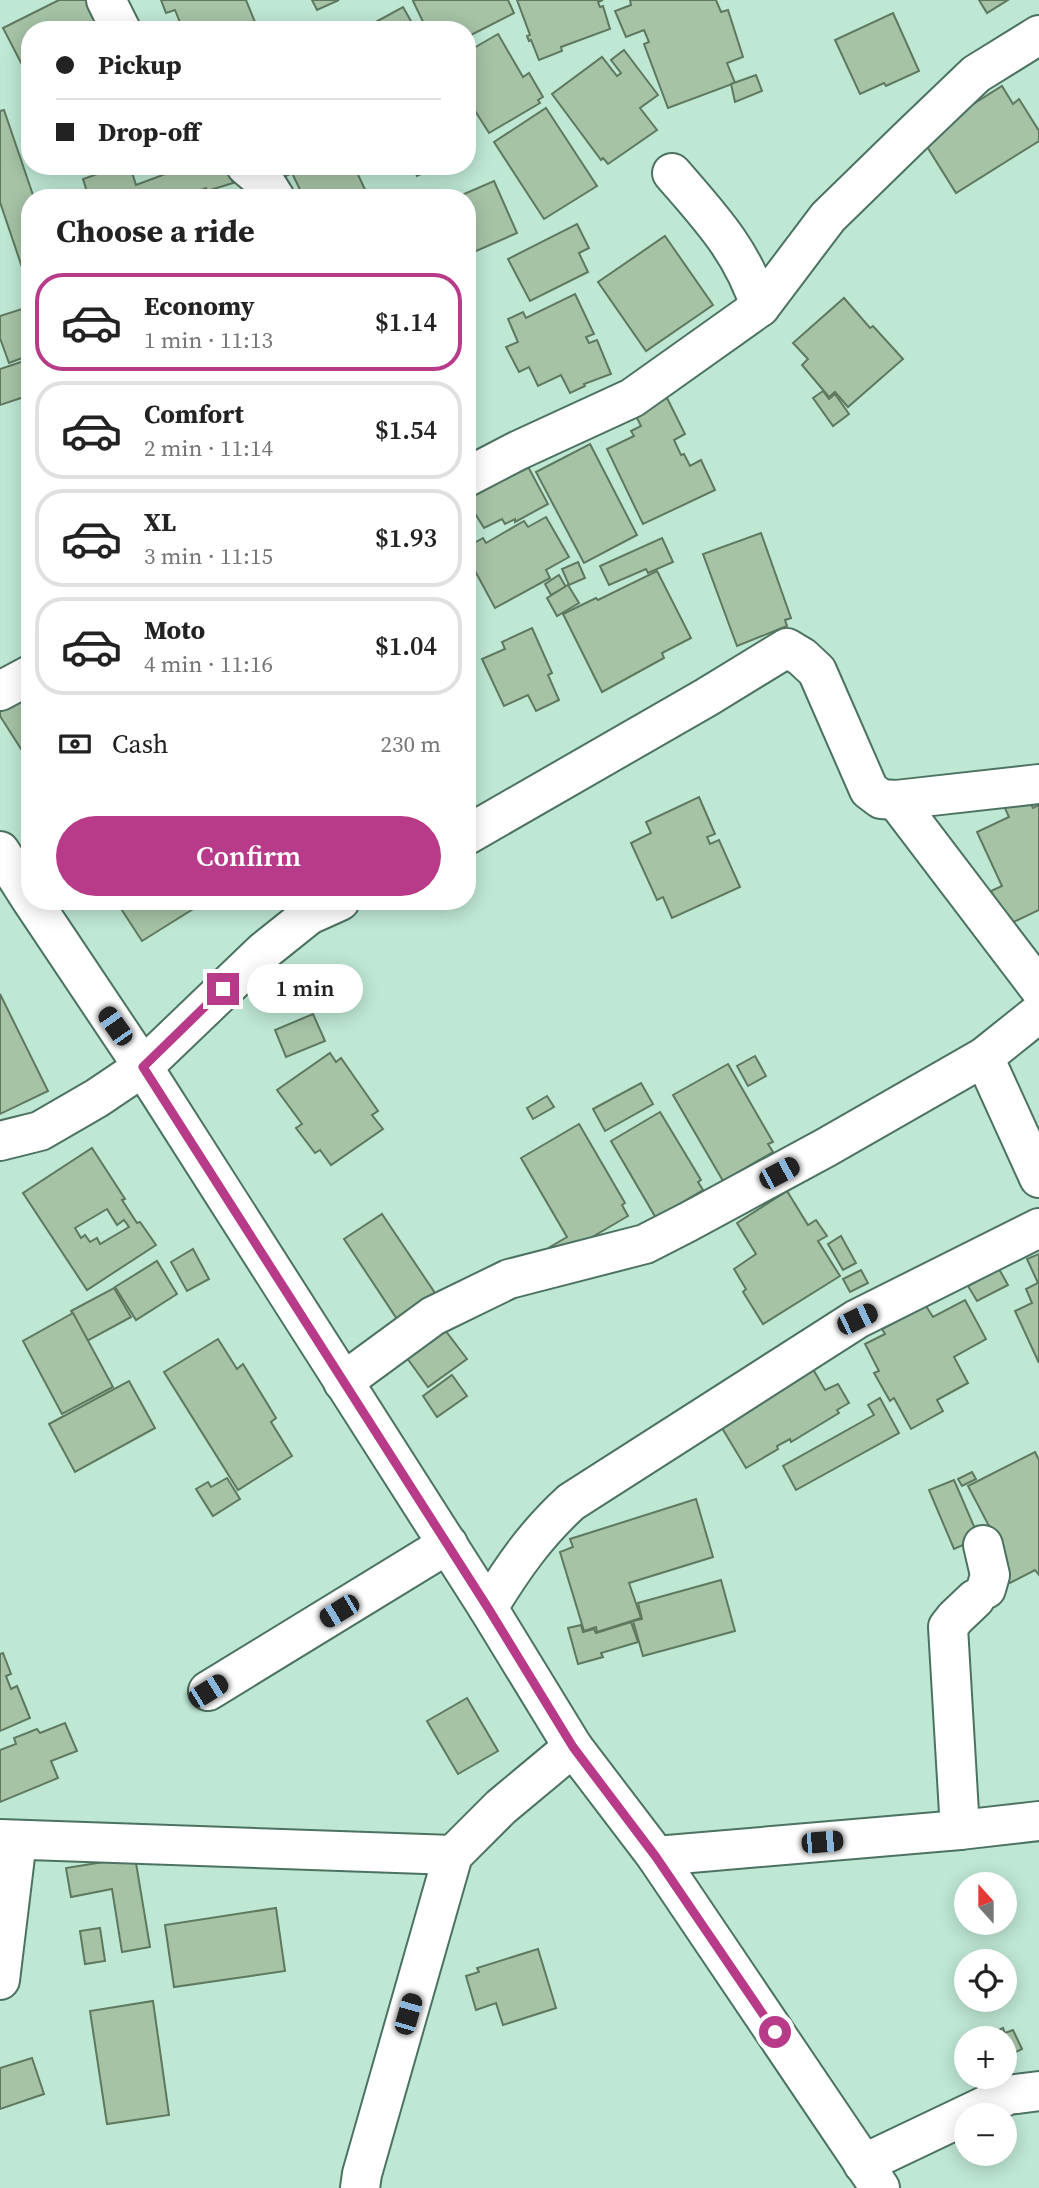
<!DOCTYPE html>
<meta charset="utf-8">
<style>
:root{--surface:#fff;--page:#f6f6f6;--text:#222;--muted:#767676;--line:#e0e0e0;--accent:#b83b8a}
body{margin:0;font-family:"Source Serif 4",serif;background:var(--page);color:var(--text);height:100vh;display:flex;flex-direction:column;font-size:26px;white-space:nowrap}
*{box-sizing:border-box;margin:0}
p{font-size:23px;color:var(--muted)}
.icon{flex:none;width:38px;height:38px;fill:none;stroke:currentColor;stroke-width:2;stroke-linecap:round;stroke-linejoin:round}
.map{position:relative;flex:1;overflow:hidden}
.sheet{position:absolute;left:21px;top:189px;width:455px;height:721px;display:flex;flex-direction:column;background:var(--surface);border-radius:28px;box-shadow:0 4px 18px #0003}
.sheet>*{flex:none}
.hud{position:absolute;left:21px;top:21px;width:455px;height:154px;border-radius:28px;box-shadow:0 4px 18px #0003;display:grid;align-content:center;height:154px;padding:0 35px;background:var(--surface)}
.needle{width:46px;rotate:339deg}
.buttons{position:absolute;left:954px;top:1872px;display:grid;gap:14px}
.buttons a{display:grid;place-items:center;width:63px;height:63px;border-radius:50%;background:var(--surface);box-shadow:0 4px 18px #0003;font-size:35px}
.end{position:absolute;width:32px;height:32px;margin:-16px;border:9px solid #b83b8a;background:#fff;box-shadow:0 0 0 4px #fff}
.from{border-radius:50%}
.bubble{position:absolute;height:49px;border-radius:24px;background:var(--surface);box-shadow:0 4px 18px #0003;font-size:23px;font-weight:600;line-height:49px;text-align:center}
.car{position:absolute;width:21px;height:42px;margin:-21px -10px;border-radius:9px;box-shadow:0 0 5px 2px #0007;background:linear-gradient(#222 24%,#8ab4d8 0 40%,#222 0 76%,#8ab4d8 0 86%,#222 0)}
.hud b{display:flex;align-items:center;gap:24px;height:66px;font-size:26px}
.hud b+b{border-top:2px solid var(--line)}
.hud i{width:18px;height:18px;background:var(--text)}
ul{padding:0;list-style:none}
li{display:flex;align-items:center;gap:21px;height:98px;margin:0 14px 10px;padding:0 21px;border:4px solid var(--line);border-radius:28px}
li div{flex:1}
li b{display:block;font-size:26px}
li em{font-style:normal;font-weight:600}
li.active{border-color:var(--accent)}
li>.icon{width:63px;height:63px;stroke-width:1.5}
h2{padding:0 35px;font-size:32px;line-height:84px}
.pay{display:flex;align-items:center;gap:18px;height:77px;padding:0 35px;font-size:26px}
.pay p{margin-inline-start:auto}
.cta{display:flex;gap:14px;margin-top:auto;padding:14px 35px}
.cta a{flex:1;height:80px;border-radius:42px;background:var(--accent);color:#fff;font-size:28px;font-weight:600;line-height:80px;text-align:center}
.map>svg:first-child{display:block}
.building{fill:#a6c3a6;stroke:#5e795f;stroke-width:2;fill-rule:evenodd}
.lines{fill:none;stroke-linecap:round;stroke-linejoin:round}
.minor-casing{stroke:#4c7262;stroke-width:42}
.major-casing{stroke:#4c7262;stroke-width:42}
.minor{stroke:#fff;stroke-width:38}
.major{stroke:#fff;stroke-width:38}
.route{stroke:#b83b8a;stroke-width:9}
</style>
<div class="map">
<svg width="1039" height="2188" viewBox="0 0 1039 2188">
<rect width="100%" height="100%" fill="#bee7d4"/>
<g class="building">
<polygon points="59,0 90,0 105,30 30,30 30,80 3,28"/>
<polygon points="161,0 246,0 257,27 250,30 183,30 175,10 166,13"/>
<polygon points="312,0 339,0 317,10"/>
<polygon points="415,0 508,0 514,13 467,37 467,30 427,30 413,1"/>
<polygon points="517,0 603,0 598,2 600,7 603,6 610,29 561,47 562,51 539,60 531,40 529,41 527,36 530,35"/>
<polygon points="630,0 716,0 721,12 728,10 743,57 727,63 735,83 668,108 644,44 649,42 644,30 626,37 615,11 631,5"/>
<polygon points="979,0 1008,0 987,13"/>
<polygon points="403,7 416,30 361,30"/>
<polygon points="893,13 919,71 886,86 884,83 860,94 835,40"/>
<polygon points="498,34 523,77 529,73 543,97 538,100 540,103 489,133 467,98 467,52"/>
<polygon points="624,50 658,95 640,108 657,130 608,164 603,158 601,160 552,94 602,57 617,76 621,73 611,60"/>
<polygon points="756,75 762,91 735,102 731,84"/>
<polygon points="1002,86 1013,104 1019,99 1039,131 1039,141 956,193 921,137"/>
<polygon points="546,108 597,186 544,219 494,142"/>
<polygon points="4,110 34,198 30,198 30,291 0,202 0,111"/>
<polygon points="120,166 130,166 136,185 171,172 169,168 173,166 190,166 192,171 200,166 228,166 233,183 207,191 206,188 181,198 89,198 83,179"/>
<polygon points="271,166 354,166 368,196 304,198 292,173 278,180"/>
<polygon points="412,166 438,166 417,176"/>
<polygon points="494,181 517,233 467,255 467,198 455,198"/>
<polygon points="577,224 589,248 579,253 588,272 530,301 508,259"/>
<polygon points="665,236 713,305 646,351 598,282"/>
<polygon points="575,294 594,334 586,337 589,343 597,340 611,374 584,384 585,386 570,393 561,375 538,386 529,367 519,372 506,347 518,342 508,319 523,312 526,318"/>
<polygon points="844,298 870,328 873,326 903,359 848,407 835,392 829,397 802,365 808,359 793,343"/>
<polygon points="28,307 30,355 9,363 0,338 0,316"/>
<polygon points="30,359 30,395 0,405 0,369"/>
<polygon points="823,391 829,399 835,394 849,414 833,426 813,398"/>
<polygon points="667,398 685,434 674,440 681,455 684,454 690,466 701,460 715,490 643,524 607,449 634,436 631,431 641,426 635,414"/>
<polygon points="590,444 637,535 584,563 536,472"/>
<polygon points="525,461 548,504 515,522 515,519 505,524 502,519 484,528 476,515 470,518 467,514 467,493"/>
<polygon points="546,517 569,557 546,570 550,578 495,608 467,556 467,547 483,538 486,543 524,521 528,527"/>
<polygon points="761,533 791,618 785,620 787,626 737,646 703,554"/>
<polygon points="662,538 673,562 648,573 646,569 609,585 600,566"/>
<polygon points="578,562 585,578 569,585 562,569"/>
<polygon points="657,571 691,638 662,653 664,658 602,692 563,614 596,598 598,600"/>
<polygon points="559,575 566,587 551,595 545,584"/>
<polygon points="568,585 579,603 557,616 547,598"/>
<polygon points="532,628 552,673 548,675 559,700 536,711 528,695 504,706 482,659 505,649 502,642"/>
<polygon points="30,689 30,763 0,716 0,707"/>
<polygon points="1027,796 1033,808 1039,805 1039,910 1007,925 991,891 1002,886 977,832 1009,817 1004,806"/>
<polygon points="699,797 715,834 707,837 710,844 719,840 740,887 672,918 663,897 657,900 631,843 651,833 646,822"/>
<polygon points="116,901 195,901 198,906 142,941"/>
<polygon points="0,994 48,1091 0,1114"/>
<polygon points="313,1014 325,1041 286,1057 275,1030"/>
<polygon points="330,1053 336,1062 341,1058 378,1111 372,1115 383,1129 331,1165 320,1150 315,1153 296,1128 302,1124 277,1090"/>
<polygon points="755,1056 766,1076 748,1086 737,1066"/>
<polygon points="728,1064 773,1142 768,1144 773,1152 723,1181 673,1095"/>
<polygon points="641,1083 653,1104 605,1131 593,1109"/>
<polygon points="547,1096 554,1107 533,1119 527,1108"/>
<polygon points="660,1112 701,1180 698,1182 703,1190 656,1218 611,1141"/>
<polygon points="579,1124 625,1203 622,1205 628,1216 575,1247 555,1254 550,1247 567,1237 521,1158"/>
<path d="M92,1148L125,1199L122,1200L137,1223L140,1222L156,1245L87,1290L23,1193ZM107,1209L117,1225L124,1220L129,1227L100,1244L97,1238L90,1242L85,1235L81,1238L75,1228Z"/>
<polygon points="787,1191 808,1225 816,1220 827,1236 818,1241 840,1276 763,1324 743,1292 746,1289 734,1269 756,1254 737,1223"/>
<polygon points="382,1214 437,1296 399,1322 344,1239"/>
<polygon points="841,1236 856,1263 843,1270 828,1244"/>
<polygon points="193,1249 209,1279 187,1291 171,1262"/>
<polygon points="1039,1254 1039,1363 1015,1311 1032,1303 1026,1289 1038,1283 1027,1259"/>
<polygon points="157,1261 177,1294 136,1320 115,1287"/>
<polygon points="999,1269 1008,1285 977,1301 968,1286"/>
<polygon points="861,1270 868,1283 850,1292 843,1279"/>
<polygon points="114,1288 131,1317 87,1341 71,1311"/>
<polygon points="965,1300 986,1339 954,1357 968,1383 937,1400 943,1411 911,1429 894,1398 890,1401 874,1373 879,1371 865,1344 885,1334 882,1329 926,1306 933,1317"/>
<polygon points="73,1313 113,1387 62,1414 23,1341"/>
<polygon points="445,1330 467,1359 428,1387 407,1358"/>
<polygon points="218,1339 237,1369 243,1364 276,1418 271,1422 292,1456 238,1490 164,1372"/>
<polygon points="810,1364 825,1390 838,1384 849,1403 837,1410 839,1413 791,1442 790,1439 777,1446 778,1449 746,1468 716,1418"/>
<polygon points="452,1375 467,1396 437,1417 423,1396"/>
<polygon points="129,1381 155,1428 75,1472 49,1424"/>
<polygon points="880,1398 899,1433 796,1490 783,1466 874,1415 868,1405"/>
<polygon points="1035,1452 1039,1460 1039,1575 1035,1570 1010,1583 982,1530 989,1526 968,1486"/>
<polygon points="972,1472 976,1479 962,1486 958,1479"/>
<polygon points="227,1478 240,1499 213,1516 196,1489 208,1482 211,1487"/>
<polygon points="954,1480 979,1538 954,1549 929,1490"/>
<polygon points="696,1499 713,1557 629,1583 641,1618 597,1632 596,1627 584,1631 560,1552 573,1547 570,1539"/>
<polygon points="721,1580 735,1631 643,1656 633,1621 642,1619 638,1603"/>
<polygon points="631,1622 638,1642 601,1653 603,1657 578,1664 568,1628 581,1625 583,1632 594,1629 596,1633"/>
<polygon points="3,1653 11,1674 6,1676 11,1689 17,1686 30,1718 0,1731 0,1654"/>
<polygon points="467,1698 498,1751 458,1774 427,1721"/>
<polygon points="65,1723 77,1751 51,1761 58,1778 0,1802 0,1750 16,1744 14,1738 37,1729 40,1733"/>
<polygon points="135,1857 150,1947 122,1952 112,1889 71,1897 66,1868"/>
<polygon points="276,1908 285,1971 174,1987 165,1925"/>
<polygon points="100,1928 105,1961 85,1964 80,1931"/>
<polygon points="538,1949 556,2008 503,2025 496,2003 476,2010 466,1976 479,1972 477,1968"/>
<polygon points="153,2001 169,2115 107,2124 90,2011"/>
<polygon points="1003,2028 1005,2033 1013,2030 1022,2049 1004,2058 1004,2039 981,2039"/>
<polygon points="32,2058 44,2094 0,2109 0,2068"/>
</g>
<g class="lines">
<g class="minor-casing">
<g id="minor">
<polyline points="106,0 121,30"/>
<polyline points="246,166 265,182 275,198"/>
<path d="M672,173C709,216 743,251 760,307"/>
<polyline points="467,477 519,450 632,398 760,307 828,217 907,140 976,74 1039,35"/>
<polyline points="0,691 30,675"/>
<polyline points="896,800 1039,988"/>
<polyline points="467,835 707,697 787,648 802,657 817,671 869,790 881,799 896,800 1039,784"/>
<polyline points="984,1057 1039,1178"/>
<polyline points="0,1141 40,1131 97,1098 143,1067 264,951 309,915 340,901"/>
<polyline points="343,1382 433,1316 509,1279 645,1244 688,1222 825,1148 984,1057 1039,1013"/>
<polyline points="983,1545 990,1575 986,1589"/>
<path d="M488,1608C513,1567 536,1534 571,1502L857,1319L1039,1228"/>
<polyline points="208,1691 448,1544"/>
<polyline points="960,1830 948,1627 955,1618 975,1599"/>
<polyline points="0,1839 453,1855"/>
<polyline points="656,1856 960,1830 1039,1821"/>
<polyline points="0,1980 17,1840"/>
<polyline points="863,2164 1008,2095 1039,2091"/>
<polyline points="360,2188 362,2174 453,1855 501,1807 573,1747"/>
</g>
</g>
<g class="major-casing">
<g id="major">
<polyline points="0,851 30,898"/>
<polyline points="32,901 143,1067 488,1608 573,1747 656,1856 880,2188"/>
</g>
</g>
<use href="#minor" class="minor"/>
<use href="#major" class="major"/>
</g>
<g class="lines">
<polyline class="route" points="223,989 143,1067 488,1608 573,1747 656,1857 775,2032"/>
</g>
</svg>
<div class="buttons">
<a><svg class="needle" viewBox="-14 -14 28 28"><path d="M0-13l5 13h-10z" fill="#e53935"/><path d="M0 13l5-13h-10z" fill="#767676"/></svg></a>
<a><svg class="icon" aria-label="locate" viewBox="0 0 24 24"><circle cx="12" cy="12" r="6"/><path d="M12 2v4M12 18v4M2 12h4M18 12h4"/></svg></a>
<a>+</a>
<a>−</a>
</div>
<i class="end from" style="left:775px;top:2032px"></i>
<i class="end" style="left:223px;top:989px"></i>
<div class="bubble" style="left:247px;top:964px;width:116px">1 min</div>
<i class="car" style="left:115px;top:1026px;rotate:325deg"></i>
<i class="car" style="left:779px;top:1173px;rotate:62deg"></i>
<i class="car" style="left:857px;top:1319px;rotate:64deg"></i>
<i class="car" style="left:339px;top:1611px;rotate:239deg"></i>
<i class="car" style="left:208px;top:1691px;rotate:58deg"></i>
<i class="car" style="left:822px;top:1842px;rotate:85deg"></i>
<i class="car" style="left:408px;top:2014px;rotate:16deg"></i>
<div class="hud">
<b><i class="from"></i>Pickup</b>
<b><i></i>Drop-off</b>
</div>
<section class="sheet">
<h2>Choose a ride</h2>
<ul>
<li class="active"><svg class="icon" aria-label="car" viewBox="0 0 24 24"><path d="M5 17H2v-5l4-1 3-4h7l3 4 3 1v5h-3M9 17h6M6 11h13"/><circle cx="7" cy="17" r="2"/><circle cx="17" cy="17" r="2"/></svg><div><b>Economy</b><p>1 min · 11:13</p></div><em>$1.14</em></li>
<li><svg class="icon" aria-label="car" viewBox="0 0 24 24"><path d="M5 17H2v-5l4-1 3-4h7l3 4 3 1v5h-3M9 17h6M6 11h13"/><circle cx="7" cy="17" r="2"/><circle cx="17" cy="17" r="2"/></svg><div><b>Comfort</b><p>2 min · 11:14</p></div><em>$1.54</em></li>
<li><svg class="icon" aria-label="car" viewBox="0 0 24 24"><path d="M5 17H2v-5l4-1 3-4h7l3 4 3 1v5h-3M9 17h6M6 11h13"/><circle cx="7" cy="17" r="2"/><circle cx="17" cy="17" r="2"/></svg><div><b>XL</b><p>3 min · 11:15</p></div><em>$1.93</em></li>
<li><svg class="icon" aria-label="car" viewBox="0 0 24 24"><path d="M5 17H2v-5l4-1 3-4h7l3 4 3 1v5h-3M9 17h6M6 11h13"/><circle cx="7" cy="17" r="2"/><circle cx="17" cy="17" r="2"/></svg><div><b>Moto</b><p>4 min · 11:16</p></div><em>$1.04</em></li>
</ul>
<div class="pay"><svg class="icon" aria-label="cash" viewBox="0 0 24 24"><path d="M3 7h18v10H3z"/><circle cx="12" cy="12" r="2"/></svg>Cash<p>230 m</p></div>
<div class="cta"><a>Confirm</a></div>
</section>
</div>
